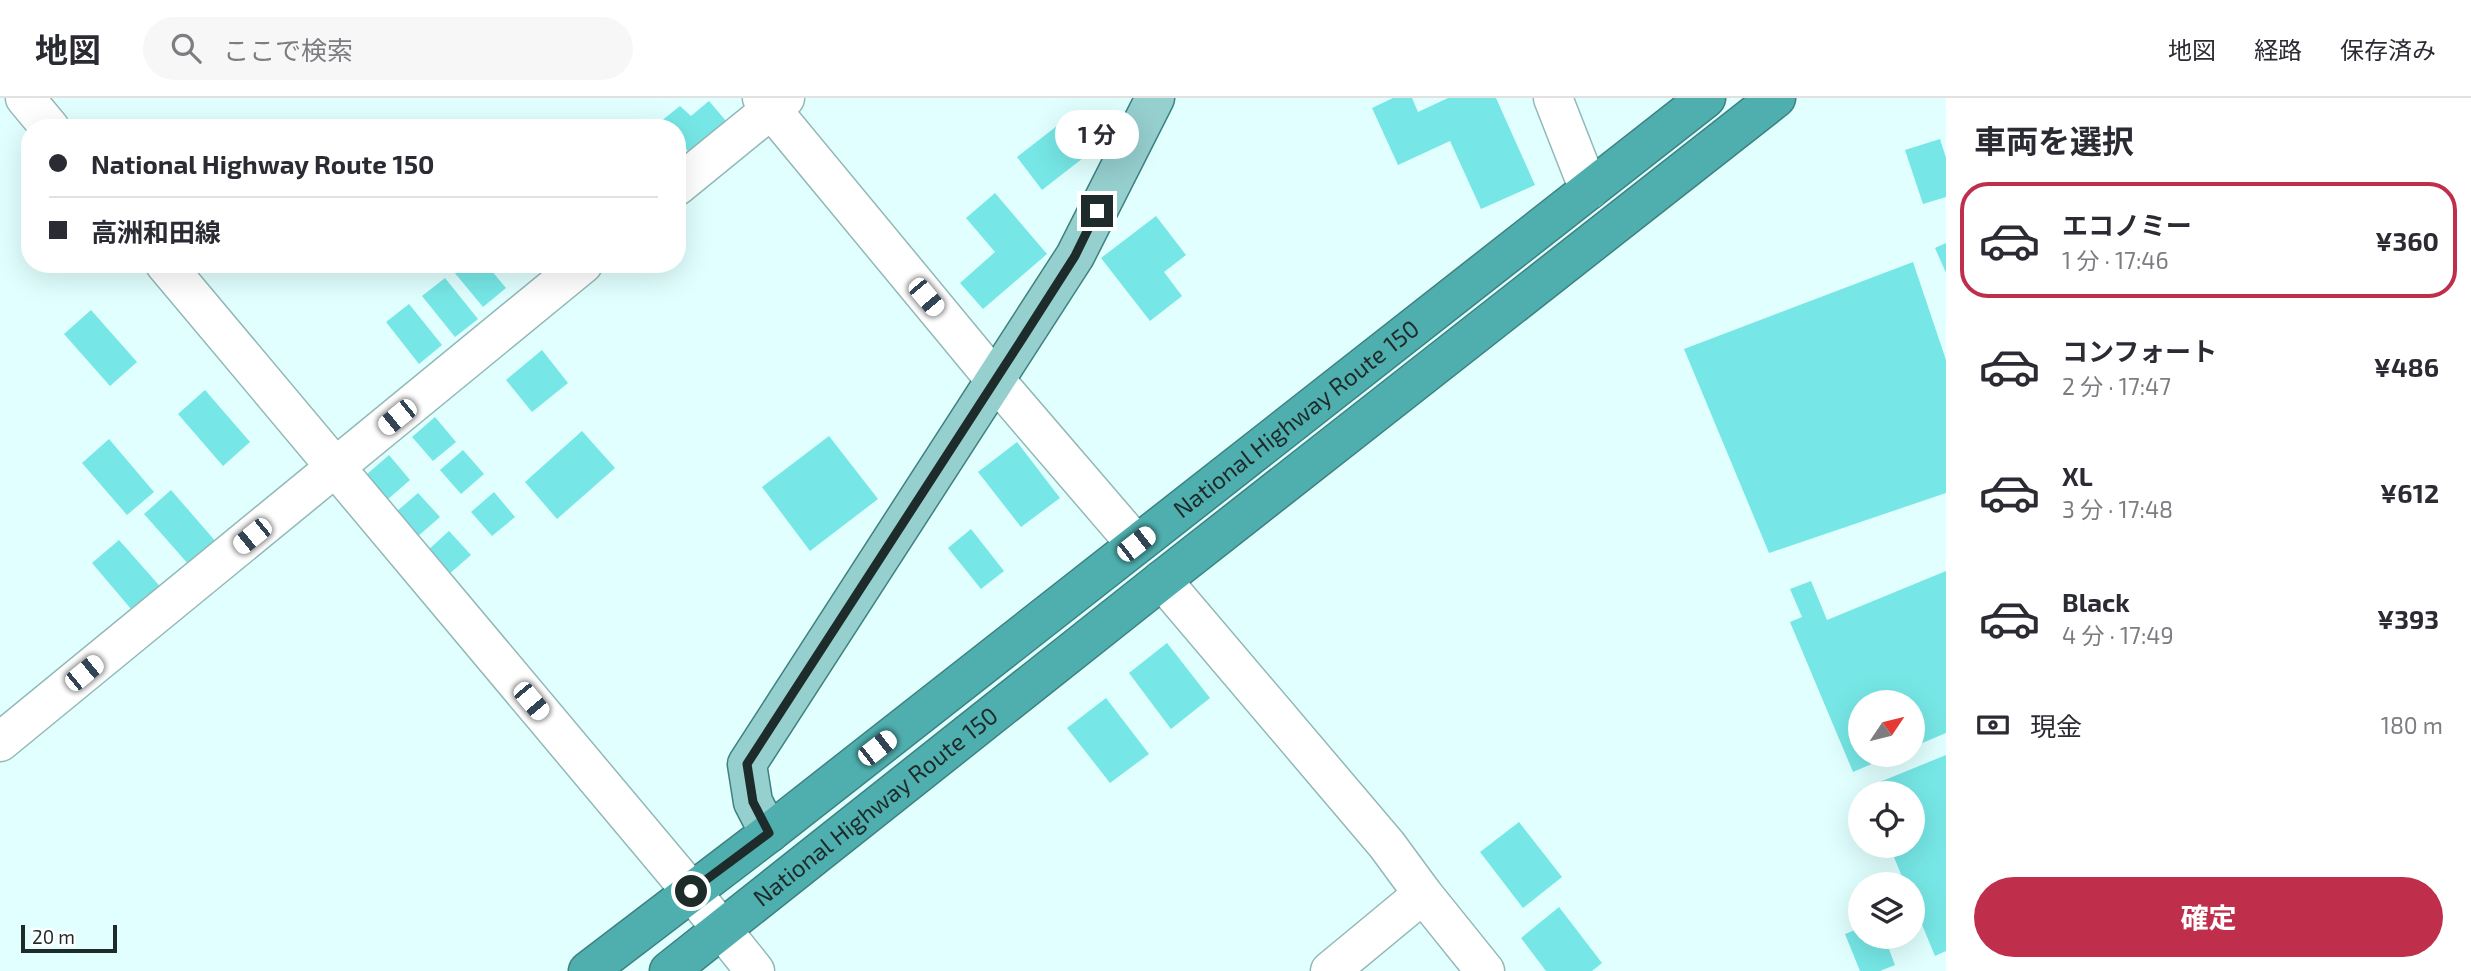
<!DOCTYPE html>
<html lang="ja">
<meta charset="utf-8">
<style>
:root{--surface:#fff;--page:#f7f7f7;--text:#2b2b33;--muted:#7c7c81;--line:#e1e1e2;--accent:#bf2e4b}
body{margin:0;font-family:"Exo 2","Noto Sans JP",sans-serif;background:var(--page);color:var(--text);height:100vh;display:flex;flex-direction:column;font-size:26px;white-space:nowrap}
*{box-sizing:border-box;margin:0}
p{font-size:23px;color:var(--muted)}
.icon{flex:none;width:38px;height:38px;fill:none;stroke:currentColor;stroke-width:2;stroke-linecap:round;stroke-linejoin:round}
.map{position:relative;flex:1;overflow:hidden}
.sheet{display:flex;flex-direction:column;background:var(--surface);width:525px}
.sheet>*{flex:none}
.top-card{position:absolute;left:21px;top:21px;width:665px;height:154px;border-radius:28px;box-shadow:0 7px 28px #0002;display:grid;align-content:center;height:154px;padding:0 28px;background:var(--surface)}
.needle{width:46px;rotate:55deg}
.fabs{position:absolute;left:1848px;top:592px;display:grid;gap:14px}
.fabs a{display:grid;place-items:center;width:77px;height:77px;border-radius:50%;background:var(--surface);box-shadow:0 7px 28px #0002;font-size:35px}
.scale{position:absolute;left:21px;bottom:18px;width:96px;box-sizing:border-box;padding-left:7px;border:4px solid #1d2b2b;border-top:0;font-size:19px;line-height:24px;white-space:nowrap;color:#1d2b2b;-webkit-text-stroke:5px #fff;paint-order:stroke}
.end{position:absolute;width:32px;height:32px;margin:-16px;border:9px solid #1d2b2b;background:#fff;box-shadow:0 0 0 4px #fff}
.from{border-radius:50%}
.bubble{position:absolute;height:49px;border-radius:24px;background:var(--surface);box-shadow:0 7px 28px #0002;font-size:23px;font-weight:700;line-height:49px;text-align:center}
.car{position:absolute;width:21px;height:42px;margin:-21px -10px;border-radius:9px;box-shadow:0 0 5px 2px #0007;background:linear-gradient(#fff 24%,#345 0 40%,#fff 0 76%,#345 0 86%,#fff 0)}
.top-card b{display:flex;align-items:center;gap:24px;height:66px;font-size:26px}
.top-card b+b{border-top:2px solid var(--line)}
.top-card i{width:18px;height:18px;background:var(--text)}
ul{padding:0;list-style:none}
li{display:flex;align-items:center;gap:21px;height:116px;margin:0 14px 10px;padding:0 14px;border:4px solid transparent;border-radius:28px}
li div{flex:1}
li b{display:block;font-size:26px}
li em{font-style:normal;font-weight:700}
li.selected{border-color:var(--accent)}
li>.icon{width:63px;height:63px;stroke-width:1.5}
h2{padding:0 28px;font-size:32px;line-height:84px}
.pay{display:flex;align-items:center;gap:18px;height:77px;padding:0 28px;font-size:26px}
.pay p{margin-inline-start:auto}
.primary-button{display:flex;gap:14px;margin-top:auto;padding:14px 28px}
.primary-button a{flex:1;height:80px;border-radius:42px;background:var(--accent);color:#fff;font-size:28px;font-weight:700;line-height:80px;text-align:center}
header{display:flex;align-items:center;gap:42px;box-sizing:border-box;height:98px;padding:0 35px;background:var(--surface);border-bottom:2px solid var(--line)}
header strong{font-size:33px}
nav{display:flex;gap:38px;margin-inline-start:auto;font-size:24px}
.search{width:490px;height:63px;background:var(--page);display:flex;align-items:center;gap:18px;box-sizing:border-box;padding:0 24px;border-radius:38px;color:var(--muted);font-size:26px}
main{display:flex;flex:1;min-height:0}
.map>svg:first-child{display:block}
.building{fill:#76e7e6}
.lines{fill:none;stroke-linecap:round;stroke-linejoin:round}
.minor-casing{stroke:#93b8b7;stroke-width:41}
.major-casing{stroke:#3e8180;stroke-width:41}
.highway-casing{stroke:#3e8180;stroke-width:41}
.minor{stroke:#fff;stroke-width:38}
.major{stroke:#95cfce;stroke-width:38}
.highway{stroke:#4fafae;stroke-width:38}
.route{stroke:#1d2b2b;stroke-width:9}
.labels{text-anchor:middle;stroke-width:7;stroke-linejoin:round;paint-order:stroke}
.street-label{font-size:24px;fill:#1d2b2b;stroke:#fff}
</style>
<header>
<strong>地図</strong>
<div class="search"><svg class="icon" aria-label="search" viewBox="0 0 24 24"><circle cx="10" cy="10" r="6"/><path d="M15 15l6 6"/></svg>ここで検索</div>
<nav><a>地図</a><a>経路</a><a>保存済み</a></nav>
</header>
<main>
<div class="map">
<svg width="1946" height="873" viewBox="0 0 1946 873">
<rect width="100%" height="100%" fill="#e0fffe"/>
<g class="building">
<polygon points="1393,0 1412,0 1418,14 1448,0 1496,0 1535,87 1481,111 1450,43 1398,67 1372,10"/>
<polygon points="709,3 732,30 696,61 677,42 677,30 666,30 660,24 680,8 691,18"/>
<polygon points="1071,17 1096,50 1042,92 1017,59"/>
<polygon points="1940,41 1946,60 1946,99 1923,106 1905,52"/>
<polygon points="995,95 1047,156 983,211 960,185 995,154 966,120"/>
<polygon points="1156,118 1186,157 1164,174 1182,198 1150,223 1101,160"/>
<polygon points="1946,145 1946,175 1935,150"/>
<polygon points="1913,164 1946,262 1946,395 1769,455 1684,251"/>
<polygon points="272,166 304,166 303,174"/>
<polygon points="451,166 486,166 506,190 483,209 449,168"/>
<polygon points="445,180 478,221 455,239 422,198"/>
<polygon points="409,206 442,247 419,266 386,224"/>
<polygon points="91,212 137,264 110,288 64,236"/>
<polygon points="542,252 568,285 532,314 506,282"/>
<polygon points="205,292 250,344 223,368 178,316"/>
<polygon points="435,319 456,344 433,363 412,339"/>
<polygon points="582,333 615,370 557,421 525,384"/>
<polygon points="829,338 878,401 810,453 762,389"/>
<polygon points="109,341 154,394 127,417 82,365"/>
<polygon points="1017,344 1060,400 1021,429 978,374"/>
<polygon points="463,352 484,376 461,396 440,372"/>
<polygon points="389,357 410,382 387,402 366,377"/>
<polygon points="171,392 217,445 190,468 144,416"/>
<polygon points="494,394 515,419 492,438 471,414"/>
<polygon points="418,395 440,419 417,439 396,414"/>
<polygon points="971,431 1004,473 981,491 948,450"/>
<polygon points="449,433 471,457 448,477 427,453"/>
<polygon points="119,442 165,494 137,518 92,465"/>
<polygon points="1946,473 1946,635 1913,649 1913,604 1860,604 1860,656 1895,656 1853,674 1790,524 1802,519 1790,491 1811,483 1827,522"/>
<polygon points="1167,545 1210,600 1171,631 1129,575"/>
<polygon points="1106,600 1149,656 1110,685 1067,630"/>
<polygon points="1946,657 1946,853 1935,858 1913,805 1913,786 1905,786 1889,747 1913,747 1913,695 1867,695 1865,690"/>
<polygon points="1519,724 1562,779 1523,810 1480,754"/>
<polygon points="1559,809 1602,865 1592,873 1546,873 1521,840"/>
<polygon points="1860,830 1860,838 1884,838 1895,867 1880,873 1860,873 1845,836"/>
</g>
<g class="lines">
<g class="minor-casing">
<g id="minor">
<polyline points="25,0 50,30"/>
<polyline points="762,0 996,283 1136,446"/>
<polyline points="1553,0 1589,92"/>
<polyline points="677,88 785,0"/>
<polyline points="165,166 691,793 755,873"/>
<polyline points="1162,482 1387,747 1423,796 1485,873"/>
<polyline points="0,644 583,166"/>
<polyline points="1330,873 1423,796"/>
</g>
</g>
<g class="major-casing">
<polyline id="major" points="769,735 753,704 747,666 1075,158 1155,0"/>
</g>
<g class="highway-casing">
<g id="highway">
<path id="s1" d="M588,873L769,735L1706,0"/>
<path id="s2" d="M669,873L1162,482L1776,0"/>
</g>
</g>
<use href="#minor" class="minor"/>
<use href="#major" class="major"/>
<use href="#highway" class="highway"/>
</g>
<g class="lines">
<polyline class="route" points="691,793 769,735 753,704 747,666 1022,241 1075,158 1097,113"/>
</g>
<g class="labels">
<g class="street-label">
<text dy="8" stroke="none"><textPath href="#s1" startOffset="898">National Highway Route 150</textPath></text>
<text dy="8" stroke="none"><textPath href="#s2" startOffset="264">National Highway Route 150</textPath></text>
</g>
</g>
</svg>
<div class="fabs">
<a><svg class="needle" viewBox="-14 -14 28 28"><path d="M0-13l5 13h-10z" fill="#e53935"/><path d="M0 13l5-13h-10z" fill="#7c7c81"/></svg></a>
<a><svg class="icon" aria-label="locate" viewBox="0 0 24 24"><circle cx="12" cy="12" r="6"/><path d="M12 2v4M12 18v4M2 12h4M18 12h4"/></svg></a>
<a><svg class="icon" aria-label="layers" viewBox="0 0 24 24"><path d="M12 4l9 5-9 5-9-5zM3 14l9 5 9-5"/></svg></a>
</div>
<div class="scale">20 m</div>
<i class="end from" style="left:691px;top:793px"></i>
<i class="end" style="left:1097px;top:113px"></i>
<div class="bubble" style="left:1055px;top:12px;width:84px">1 分</div>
<i class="car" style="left:926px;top:199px;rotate:140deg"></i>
<i class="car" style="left:397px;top:319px;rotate:231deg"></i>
<i class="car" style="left:252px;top:438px;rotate:231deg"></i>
<i class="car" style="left:1136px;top:446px;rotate:52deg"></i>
<i class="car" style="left:84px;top:575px;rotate:51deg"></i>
<i class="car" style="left:531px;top:603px;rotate:140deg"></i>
<i class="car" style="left:877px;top:650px;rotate:52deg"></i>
<div class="top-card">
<b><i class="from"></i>National Highway Route 150</b>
<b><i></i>高洲和田線</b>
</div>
</div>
<section class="sheet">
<h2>車両を選択</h2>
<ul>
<li class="selected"><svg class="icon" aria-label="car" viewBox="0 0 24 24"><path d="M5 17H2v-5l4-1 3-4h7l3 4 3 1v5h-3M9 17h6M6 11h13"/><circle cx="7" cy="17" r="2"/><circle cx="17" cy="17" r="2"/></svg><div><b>エコノミー</b><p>1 分 · 17:46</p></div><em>¥360</em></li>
<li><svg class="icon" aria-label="car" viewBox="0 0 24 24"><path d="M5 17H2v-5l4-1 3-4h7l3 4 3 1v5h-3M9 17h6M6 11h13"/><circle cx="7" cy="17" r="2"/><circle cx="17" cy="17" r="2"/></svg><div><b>コンフォート</b><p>2 分 · 17:47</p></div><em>¥486</em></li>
<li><svg class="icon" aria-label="car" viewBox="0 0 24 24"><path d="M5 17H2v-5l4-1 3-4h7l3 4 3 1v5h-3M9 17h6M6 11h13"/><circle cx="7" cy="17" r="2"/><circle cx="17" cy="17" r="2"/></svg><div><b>XL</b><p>3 分 · 17:48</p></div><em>¥612</em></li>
<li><svg class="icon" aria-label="car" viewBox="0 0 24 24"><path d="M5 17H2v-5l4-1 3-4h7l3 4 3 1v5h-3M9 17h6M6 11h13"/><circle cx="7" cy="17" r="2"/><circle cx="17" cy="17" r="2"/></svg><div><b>Black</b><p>4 分 · 17:49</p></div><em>¥393</em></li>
</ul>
<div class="pay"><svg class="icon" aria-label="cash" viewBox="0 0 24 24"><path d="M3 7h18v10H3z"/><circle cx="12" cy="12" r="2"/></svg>現金<p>180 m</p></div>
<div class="primary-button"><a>確定</a></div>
</section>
</main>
